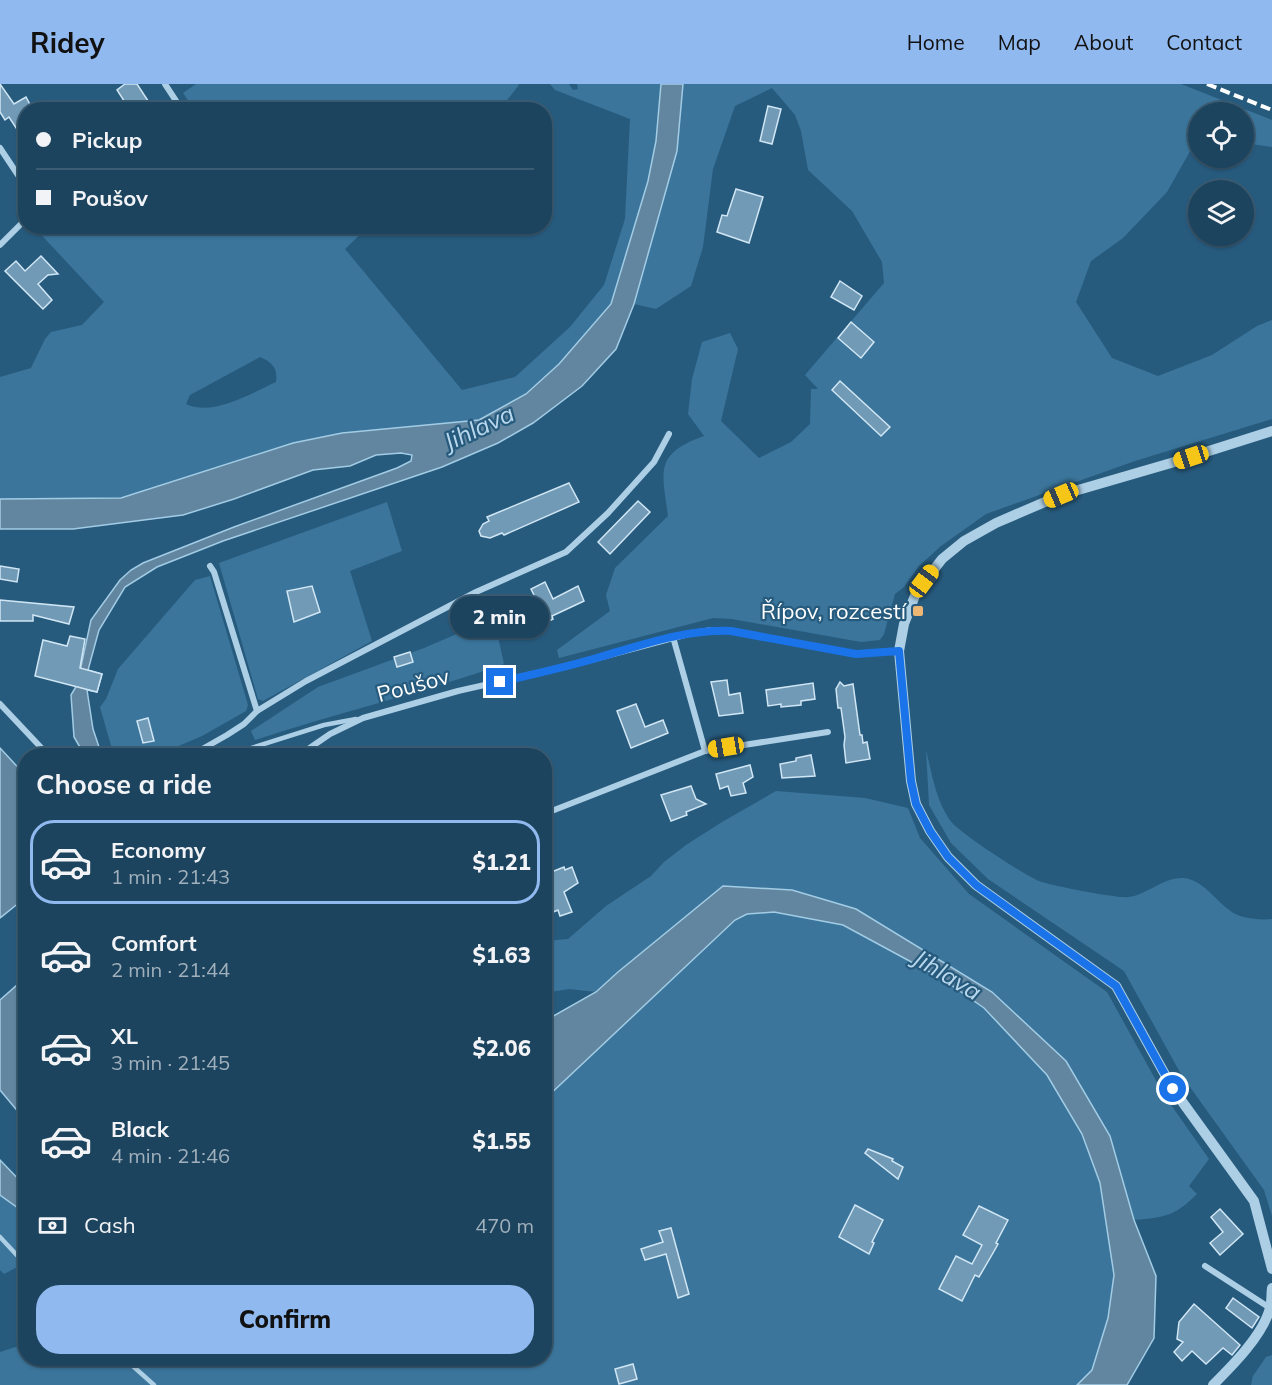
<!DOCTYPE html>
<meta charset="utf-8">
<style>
:root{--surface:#1d445e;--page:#254b64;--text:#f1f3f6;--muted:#a0b0bc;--line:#3b5c73;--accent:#90b9f0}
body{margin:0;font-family:Mulish,sans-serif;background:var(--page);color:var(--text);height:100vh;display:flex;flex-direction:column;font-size:22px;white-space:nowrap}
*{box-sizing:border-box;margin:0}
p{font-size:20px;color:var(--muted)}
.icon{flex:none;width:33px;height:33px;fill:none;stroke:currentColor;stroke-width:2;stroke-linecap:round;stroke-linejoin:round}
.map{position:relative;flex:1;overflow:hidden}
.sheet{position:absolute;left:18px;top:664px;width:534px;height:618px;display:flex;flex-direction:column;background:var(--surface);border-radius:24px;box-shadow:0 2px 4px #0004,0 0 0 2px var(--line)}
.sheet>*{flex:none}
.top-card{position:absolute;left:18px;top:18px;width:534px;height:132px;border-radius:24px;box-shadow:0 2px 4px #0004,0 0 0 2px var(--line);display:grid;align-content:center;height:132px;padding:0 18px;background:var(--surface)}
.tools{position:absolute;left:1188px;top:18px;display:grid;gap:12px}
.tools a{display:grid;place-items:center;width:66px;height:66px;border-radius:50%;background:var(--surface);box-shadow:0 2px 4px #0004,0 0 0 2px var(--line);font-size:30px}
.end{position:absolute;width:27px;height:27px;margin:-14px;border:8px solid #1a73e8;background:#fff;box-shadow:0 0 0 3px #fff}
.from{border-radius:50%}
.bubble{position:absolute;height:42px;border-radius:21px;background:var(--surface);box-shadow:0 2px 4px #0004,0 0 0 2px var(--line);font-size:20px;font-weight:800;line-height:42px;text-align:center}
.car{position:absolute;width:18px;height:36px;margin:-18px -9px;border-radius:8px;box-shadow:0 0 4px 2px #0007;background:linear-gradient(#f5c518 24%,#345 0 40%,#f5c518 0 76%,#345 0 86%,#f5c518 0)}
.top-card b{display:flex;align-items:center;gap:21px;height:57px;font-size:22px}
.top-card b+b{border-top:2px solid var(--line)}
.top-card i{width:15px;height:15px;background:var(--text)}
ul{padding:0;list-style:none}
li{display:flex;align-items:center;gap:18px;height:84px;margin:0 12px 9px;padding:0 6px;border:3px solid transparent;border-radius:24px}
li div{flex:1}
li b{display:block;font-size:22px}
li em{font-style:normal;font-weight:800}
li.active{border-color:var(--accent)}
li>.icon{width:54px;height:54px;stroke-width:1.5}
h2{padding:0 18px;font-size:27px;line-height:72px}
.pay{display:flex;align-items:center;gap:15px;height:66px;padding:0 18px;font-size:22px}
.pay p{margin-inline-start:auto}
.primary-button{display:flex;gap:12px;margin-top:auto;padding:12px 18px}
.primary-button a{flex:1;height:69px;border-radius:24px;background:var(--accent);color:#111;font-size:24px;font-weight:800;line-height:69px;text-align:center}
header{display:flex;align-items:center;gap:36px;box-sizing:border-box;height:84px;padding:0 30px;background:var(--accent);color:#111}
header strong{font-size:28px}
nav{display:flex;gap:33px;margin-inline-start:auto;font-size:21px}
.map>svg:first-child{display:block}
.green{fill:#3b759b;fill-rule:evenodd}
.water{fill:#62869f;stroke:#a2cce5;stroke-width:1.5}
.building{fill:#709ab6;stroke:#d0e6f4;stroke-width:1.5}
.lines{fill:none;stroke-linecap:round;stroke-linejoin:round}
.service{stroke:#adcfe5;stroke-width:4.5}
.minor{stroke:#adcfe5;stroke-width:6}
.tertiary{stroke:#adcfe5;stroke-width:10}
.rail{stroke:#fff;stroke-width:4;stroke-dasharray:10 4.5;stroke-linecap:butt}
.route{stroke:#1a73e8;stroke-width:8}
.poi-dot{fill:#edb773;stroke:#275b7e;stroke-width:2}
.labels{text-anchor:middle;stroke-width:4.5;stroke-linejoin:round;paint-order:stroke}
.poi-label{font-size:22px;fill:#fff;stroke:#275b7e;text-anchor:end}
.street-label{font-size:22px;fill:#fff;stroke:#275b7e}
.water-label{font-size:24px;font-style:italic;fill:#b9d8ed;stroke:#275b7e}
</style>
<header>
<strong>Ridey</strong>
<nav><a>Home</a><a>Map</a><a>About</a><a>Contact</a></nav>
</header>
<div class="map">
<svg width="1272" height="1301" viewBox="0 0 1272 1301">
<rect width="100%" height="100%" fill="#275b7e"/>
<g class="green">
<polygon points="196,0 518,0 519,1 500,25 194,25 183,9"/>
<path d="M550,0H569L573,6L578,5L577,0H661L656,57L648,97L611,220L559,280L527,310L479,336L342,349L293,359L121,414L0,415V293L31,284L45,255L51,248L82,241L104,218L34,143H368L345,165L462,306L515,293L570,243L604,201L625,135L630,35L555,6ZM260,273C272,278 278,284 276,298C252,309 212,333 186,320L190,311Z"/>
<path d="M683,0H1181L1272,36V63L1244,59V28H1198V61L1193,62L1167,108L1123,154L1091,177L1076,218L1112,274L1158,292L1212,271L1257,242L1272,236V335L1135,377L986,430L941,462L919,482L904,503L895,510L884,550L880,556L861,558L732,535L713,534L559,574L557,566L610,527L606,511L615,484L668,432C662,387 654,370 704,352L688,330L692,295L702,258L730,249L738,265L721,337L759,374L791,358L810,340L811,305H818L805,291L884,199L882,178L852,127L808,86L801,47L795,31L772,4L735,22L713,85L703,163L691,202L656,225L634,220L677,67Z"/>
<polygon points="387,418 402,467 350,487 372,557 263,617 258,615 219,479"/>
<polygon points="210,492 248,621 246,627 202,652 155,672 114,672 100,623 106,615 118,585 195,496"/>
<path d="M494,534L504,580C422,609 337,629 255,656L251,647L318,603L424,564Z"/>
<path d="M926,666C932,690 935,713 949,735C957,748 1023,790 1039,797C1048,801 1119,815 1129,813C1149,810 1163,793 1184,794C1206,796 1220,825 1240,832C1250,835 1262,836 1272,835V1132L1264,1106L1182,992L1124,887L988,795L951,759L929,721Z"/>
<path d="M776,707L865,714L908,724L920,754L969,810L1107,908L1164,1011L1209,1075L1189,1102L1197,1110C1174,1133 1165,1133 1134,1136L1110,1052L1066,977L992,908L856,825L792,806L723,802L618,888L596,908L569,905L545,909V857L568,855L606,822L651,792L664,778L686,761L722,738Z"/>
<polygon points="774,828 843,841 941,894 984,924 1047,991 1082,1050 1100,1099 1114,1191 1108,1234 1092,1286 1077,1301 0,1301 0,1268 25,1260 26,1275 125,1275 134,1283 138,1275 544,1275 545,1015 735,836 747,830"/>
<polygon points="0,1111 25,1129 25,1179 4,1190 0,1186"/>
<polygon points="1272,1271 1272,1301 1251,1301 1253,1292 1266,1273"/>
</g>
<g class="water">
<polygon points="661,0 683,0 677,67 634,220 616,265 582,302 533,339 498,359 442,383 223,457 157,483 125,503 99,546 88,586 102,590 97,608 87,606 93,645 102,672 85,672 74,653 71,611 77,601 91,536 120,496 131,486 143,479 234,443 397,384 411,377 412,371 401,369 376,371 350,382 313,386 234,415 183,431 73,445 0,445 0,415 121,414 293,359 342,349 479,336 526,310 559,280 611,220 648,97 656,57"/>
<polygon points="0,664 26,692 25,814 0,834"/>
<polygon points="723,802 792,806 856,825 992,908 1066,977 1110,1052 1134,1136 1156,1192 1154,1254 1127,1301 1077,1301 1092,1286 1108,1234 1114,1191 1100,1099 1082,1050 1047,991 984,924 941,894 843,841 774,828 747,830 735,836 545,1015 545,933 550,934 596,908 618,888"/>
<polygon points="25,894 25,1036 0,1006 0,916"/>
<polygon points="0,1076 25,1102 25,1129 0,1111"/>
</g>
<g class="building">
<polygon points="0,0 14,20 26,13 33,26 26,26 26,59 9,33 5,36 0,28"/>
<polygon points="125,0 137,0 154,26 130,26 117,6"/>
<polygon points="768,22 781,25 772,60 760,57"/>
<polygon points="736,105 763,113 749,159 717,148 722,131 727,132"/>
<polygon points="41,172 58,190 48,191 38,200 52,216 43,225 5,187 16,177 25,187"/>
<polygon points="840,197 862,212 854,226 831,213"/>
<polygon points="851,238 874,258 861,274 838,254"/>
<polygon points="840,297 890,343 881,352 832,306"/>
<polygon points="569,399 579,418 504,451 502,449 490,454 481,452 479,447 483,440 489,437 487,433"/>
<polygon points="638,417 650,428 610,470 598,458"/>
<polygon points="0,482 19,485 17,498 0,495"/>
<polygon points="545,498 553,515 578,502 584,517 552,532 553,535 514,554 510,543 505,544 500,532 512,526 515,532 539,521 531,505"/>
<polygon points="312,502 320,528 294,538 287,507"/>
<polygon points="0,516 74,523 69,540 33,531 33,537 0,537"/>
<polygon points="70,552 85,555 80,584 102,590 97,608 35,592 43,556 67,562"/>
<polygon points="410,568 413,578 397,583 394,573"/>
<polygon points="727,596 729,611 740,609 743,629 719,632 711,598"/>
<polygon points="840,598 844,602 853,600 860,651 862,651 863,659 867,658 870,675 846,679 844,661 845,653 841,624 838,624 836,605"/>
<polygon points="813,599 815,615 801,617 801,621 781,623 781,620 768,622 766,606"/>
<polygon points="636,620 645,643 663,636 668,649 631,664 617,627"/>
<polygon points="148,634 154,657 143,659 137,637"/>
<polygon points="811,671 815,692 782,694 780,680 796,677 796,674"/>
<polygon points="750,681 753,693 743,699 746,709 731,712 728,702 720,705 716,690"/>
<polygon points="691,702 696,715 706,720 686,728 687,731 671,737 661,711"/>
<polygon points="564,783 565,786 572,783 578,799 564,808 572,828 560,832 558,826 551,829 544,813 544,794 550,792 549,789"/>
<polygon points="868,1065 893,1075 892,1077 903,1083 898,1095 865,1069"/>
<polygon points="855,1121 883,1136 872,1158 874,1159 869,1170 839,1153"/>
<polygon points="979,1122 1008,1136 996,1159 998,1160 993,1169 979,1193 975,1191 962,1217 939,1205 956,1172 972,1180 982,1161 963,1151"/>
<polygon points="1220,1125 1243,1150 1220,1171 1210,1159 1223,1148 1211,1133"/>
<polygon points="671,1144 689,1210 678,1214 666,1170 645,1176 641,1165 663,1158 659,1147"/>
<polygon points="1233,1214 1259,1233 1252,1244 1226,1224"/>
<polygon points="1194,1220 1240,1261 1232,1271 1223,1264 1206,1280 1192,1267 1182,1277 1174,1268 1183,1258 1177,1255 1179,1238"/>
<polygon points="633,1280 637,1295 619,1300 615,1285"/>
</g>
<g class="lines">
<g class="service">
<polyline points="195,672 245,666 324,641 356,635"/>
<polyline points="0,1153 26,1181"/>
<polyline points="125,1275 154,1301"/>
</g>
<g class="minor">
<polyline points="165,0 182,26"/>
<polyline points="0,64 26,103"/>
<polyline points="0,161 26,135"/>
<polyline points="210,482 214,488 257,627"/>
<polyline points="673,553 705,667"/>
<polyline points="0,620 49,672"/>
<polyline points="190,672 227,651 244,640 257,627 306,597 476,508 566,468 608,429 654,378 669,350"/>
<polyline points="298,672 330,650 363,634 458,607 564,583 692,549 712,546 731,547 856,570 899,567"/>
<polyline points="544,730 705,667 828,648"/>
<polyline points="1205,1182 1270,1224"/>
</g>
<g class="tertiary">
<polyline points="1272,347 1171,379 1061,411 996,439 964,457 942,475 916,509 904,540 899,567 911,697 916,720 930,747 948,773 976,801 1116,902 1173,1005 1254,1117 1272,1185"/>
<path d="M1213,1301C1233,1281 1263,1251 1270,1224C1272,1218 1271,1210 1272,1204"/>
</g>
<polyline class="rail" points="1207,0 1272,26"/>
</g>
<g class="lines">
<path class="route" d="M500,598C534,590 567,583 600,573C642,561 686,545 731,547L856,570L899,567L911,697L916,720L930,747L948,773L976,801L1116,902L1173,1005"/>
</g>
<rect class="poi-dot" x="912" y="521" width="12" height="12" rx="3"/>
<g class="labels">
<g class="poi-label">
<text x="906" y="535">Řípov, rozcestí</text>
</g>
<g class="street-label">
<text transform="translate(413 601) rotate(-15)" y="8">Poušov</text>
</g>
<g class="water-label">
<text transform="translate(479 344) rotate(-25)" y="8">Jihlava</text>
<text transform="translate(947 891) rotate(31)" y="8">Jihlava</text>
</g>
</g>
</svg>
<div class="tools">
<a><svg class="icon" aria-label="locate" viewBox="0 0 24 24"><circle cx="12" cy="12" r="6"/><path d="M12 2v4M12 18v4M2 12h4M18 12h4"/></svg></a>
<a><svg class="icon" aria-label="layers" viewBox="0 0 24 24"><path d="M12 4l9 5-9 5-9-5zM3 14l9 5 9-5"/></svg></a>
</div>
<i class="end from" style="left:1173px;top:1005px"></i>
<i class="end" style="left:500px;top:598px"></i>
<div class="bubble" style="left:450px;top:512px;width:99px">2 min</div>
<i class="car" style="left:1191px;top:373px;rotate:252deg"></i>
<i class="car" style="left:1061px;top:411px;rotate:247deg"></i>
<i class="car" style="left:924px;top:497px;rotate:37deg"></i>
<i class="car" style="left:726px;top:663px;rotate:261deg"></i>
<div class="top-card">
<b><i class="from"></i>Pickup</b>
<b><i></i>Poušov</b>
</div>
<section class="sheet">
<h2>Choose a ride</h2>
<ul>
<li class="active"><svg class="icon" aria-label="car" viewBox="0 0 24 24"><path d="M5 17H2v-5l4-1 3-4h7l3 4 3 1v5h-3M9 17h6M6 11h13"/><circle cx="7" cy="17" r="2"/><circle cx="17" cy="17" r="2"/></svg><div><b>Economy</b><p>1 min · 21:43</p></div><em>$1.21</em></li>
<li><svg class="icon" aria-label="car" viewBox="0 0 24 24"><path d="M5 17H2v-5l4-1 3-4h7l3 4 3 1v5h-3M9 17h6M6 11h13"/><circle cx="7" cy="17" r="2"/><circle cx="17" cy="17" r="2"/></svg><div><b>Comfort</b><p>2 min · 21:44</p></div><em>$1.63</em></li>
<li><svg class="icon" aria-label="car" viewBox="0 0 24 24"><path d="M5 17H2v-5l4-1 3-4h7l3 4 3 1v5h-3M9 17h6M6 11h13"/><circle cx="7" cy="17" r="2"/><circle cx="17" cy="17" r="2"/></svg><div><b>XL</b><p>3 min · 21:45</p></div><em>$2.06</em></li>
<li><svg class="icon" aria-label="car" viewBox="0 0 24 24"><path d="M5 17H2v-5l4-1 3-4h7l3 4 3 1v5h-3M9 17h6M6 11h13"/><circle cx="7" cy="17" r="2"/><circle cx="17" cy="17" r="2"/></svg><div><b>Black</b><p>4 min · 21:46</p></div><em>$1.55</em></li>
</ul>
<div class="pay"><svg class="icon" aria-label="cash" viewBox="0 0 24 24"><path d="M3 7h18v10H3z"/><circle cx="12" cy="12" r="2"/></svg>Cash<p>470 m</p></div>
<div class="primary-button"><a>Confirm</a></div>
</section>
</div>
